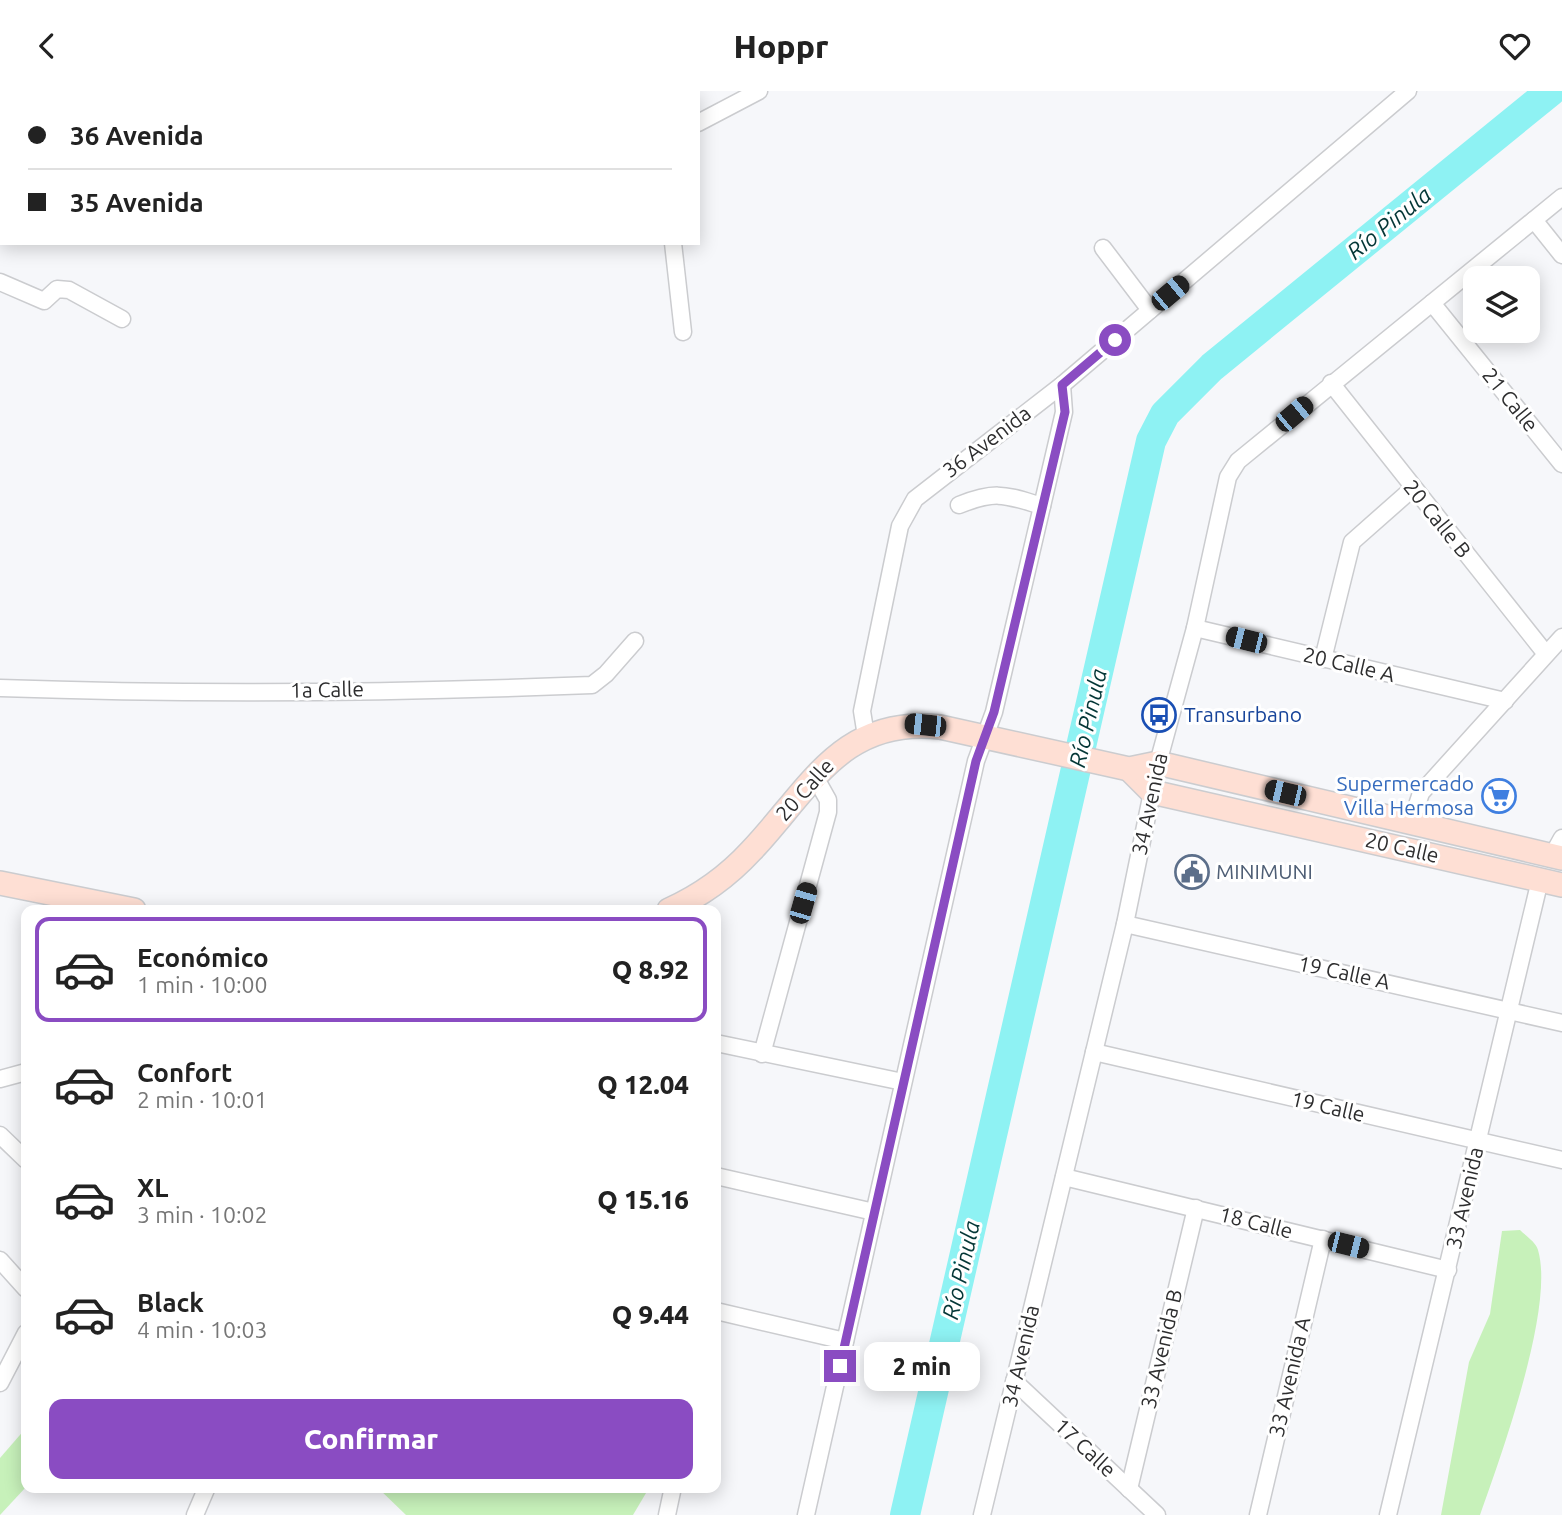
<!DOCTYPE html>
<html lang="es">
<meta charset="utf-8">
<style>
:root{--surface:#fff;--page:#f6f6f6;--text:#222;--muted:#767676;--line:#e0e0e0;--accent:#8a4cc2}
body{margin:0;font-family:Ubuntu,sans-serif;background:var(--page);color:var(--text);height:100vh;display:flex;flex-direction:column;font-size:26px;white-space:nowrap}
*{box-sizing:border-box;margin:0}
p{font-size:23px;color:var(--muted)}
.icon{flex:none;width:38px;height:38px;fill:none;stroke:currentColor;stroke-width:2;stroke-linecap:round;stroke-linejoin:round}
.map{position:relative;flex:1;overflow:hidden}
.details{position:absolute;left:21px;top:814px;width:700px;height:588px;display:flex;flex-direction:column;background:var(--surface);border-radius:14px;box-shadow:0 4px 18px #0003}
.details>*{flex:none}
.guide{position:absolute;left:0px;top:0px;width:700px;height:154px;box-shadow:0 4px 18px #0003;display:grid;align-content:center;height:154px;padding:0 28px;background:var(--surface)}
.tools{position:absolute;left:1463px;top:175px;display:grid;gap:14px}
.tools a{display:grid;place-items:center;width:77px;height:77px;border-radius:14px;background:var(--surface);box-shadow:0 4px 18px #0003;font-size:35px}
.end{position:absolute;width:32px;height:32px;margin:-16px;border:9px solid #8a4cc2;background:#fff;box-shadow:0 0 0 4px #fff}
.from{border-radius:50%}
.bubble{position:absolute;height:49px;border-radius:14px;background:var(--surface);box-shadow:0 4px 18px #0003;font-size:23px;font-weight:800;line-height:49px;text-align:center}
.car{position:absolute;width:21px;height:42px;margin:-21px -10px;border-radius:9px;box-shadow:0 0 5px 2px #0007;background:linear-gradient(#222 24%,#8ab4d8 0 40%,#222 0 76%,#8ab4d8 0 86%,#222 0)}
.guide b{display:flex;align-items:center;gap:24px;height:66px;font-size:26px}
.guide b+b{border-top:2px solid var(--line)}
.guide i{width:18px;height:18px;background:var(--text)}
ul{padding:12px 0 0;list-style:none}
li{display:flex;align-items:center;gap:21px;height:105px;margin:0 14px 10px;padding:0 14px;border:4px solid transparent;border-radius:14px}
li div{flex:1}
li b{display:block;font-size:26px}
li em{font-style:normal;font-weight:800}
li.selected{border-color:var(--accent)}
li>.icon{width:63px;height:63px;stroke-width:1.5}
.primary-button{display:flex;gap:14px;margin-top:auto;padding:14px 28px}
.primary-button a{flex:1;height:80px;border-radius:14px;background:var(--accent);color:#fff;font-size:28px;font-weight:800;line-height:80px;text-align:center}
header{display:flex;justify-content:space-between;align-items:center;height:91px;padding:0 28px;background:var(--surface);font-size:32px;font-weight:800}
.map>svg:first-child{display:block}
.green{fill:#c7f1ba}
.lines{fill:none;stroke-linecap:round;stroke-linejoin:round}
.river{stroke:#8ef2f3;stroke-width:30}
.minor-casing{stroke:#cbcccf;stroke-width:19}
.secondary-casing{stroke:#cbcccf;stroke-width:26}
.minor{stroke:#fff;stroke-width:16}
.secondary{stroke:#fedfd4;stroke-width:23}
.route{stroke:#8a4cc2;stroke-width:9}
.labels{text-anchor:middle;stroke-width:6;stroke-linejoin:round;paint-order:stroke}
.street-label{font-size:21px;fill:#2e2e2f;stroke:#fff}
.transit-label{font-size:21px;fill:#164399;stroke:#fff;text-anchor:start}
.shop-label{font-size:21px;fill:#366cbe;stroke:#fff;text-anchor:end}
.service-label{font-size:21px;fill:#4e5e75;stroke:#fff;text-anchor:start}
.water-label{font-size:23px;font-style:italic;fill:#043737;stroke:#fff}
</style>
<header><svg class="icon" aria-label="back" viewBox="0 0 24 24"><path d="M15 5l-7 7 7 7"/></svg>Hoppr<svg class="icon" aria-label="heart" viewBox="0 0 24 24"><path d="M12 20l-8-8c-3-5 5-10 8-4 3-6 11-1 8 4z"/></svg></header>
<div class="map">
<svg width="1562" height="1424" viewBox="0 0 1562 1424">
<rect width="100%" height="100%" fill="#f6f7fa"/>
<g class="green">
<path d="M1520,1139C1526,1145 1536,1151 1538,1159C1555,1216 1501,1365 1480,1424H1441L1469,1271L1490,1223L1502,1140Z"/>
<polygon points="26,1337 26,1396 0,1424 0,1367"/>
<polygon points="378,1397 649,1397 633,1424 406,1424"/>
</g>
<g class="lines">
<polyline class="river" points="905,1424 1151,350 1165,323 1212,276 1551,0"/>
<g class="minor-casing">
<g id="minor">
<polyline points="172,0 175,2"/>
<polyline points="506,2 507,0"/>
<polyline points="615,2 616,0"/>
<polyline points="0,6 2,3"/>
<polyline points="698,32 759,0"/>
<polyline points="0,61 2,62"/>
<polyline points="1534,129 1562,164"/>
<polyline points="673,152 683,241"/>
<polyline points="1103,157 1150,219"/>
<polyline points="0,191 44,210 57,198 69,199 122,228"/>
<polyline points="1432,212 1562,373"/>
<polyline points="1331,292 1546,563"/>
<path d="M959,414C997,399 1005,404 1042,415"/>
<polyline points="1195,537 1505,610"/>
<polyline points="1323,568 1352,451 1412,398"/>
<path d="M0,597C197,604 395,602 592,594L606,583L635,550"/>
<polyline points="866,645 862,620 900,435 915,408 1062,294 1408,0"/>
<polyline points="1411,732 1421,702 1562,546"/>
<polyline points="1552,765 1562,747"/>
<polyline points="1125,833 1562,932"/>
<polyline points="716,952 903,991"/>
<polyline points="1094,961 1562,1069"/>
<polyline points="762,963 828,721 828,709 814,684"/>
<polyline points="0,988 26,981"/>
<polyline points="0,1044 26,1069"/>
<polyline points="716,1085 874,1121"/>
<polyline points="1064,1086 1448,1179"/>
<polyline points="0,1169 26,1198"/>
<polyline points="716,1220 845,1250"/>
<polyline points="1014,1290 1157,1424"/>
<polyline points="0,1292 26,1242"/>
<polyline points="1129,1398 1196,1117"/>
<polyline points="195,1424 207,1396"/>
<polyline points="667,1424 673,1396"/>
<polyline points="806,1424 976,670 994,621 1064,321 1062,294"/>
<polyline points="982,1424 1125,833 1158,672 1195,537 1228,386 1238,370 1562,106"/>
<polyline points="1258,1424 1323,1148"/>
<polyline points="1388,1424 1540,789"/>
</g>
</g>
<g class="secondary-casing">
<g id="secondary">
<polyline points="1129,678 1152,701 1562,794"/>
<polyline points="0,792 134,819"/>
<path d="M669,819C700,805 728,785 751,760C810,698 841,625 940,636L1129,678L1158,672L1562,767"/>
</g>
</g>
<use href="#minor" class="minor"/>
<use href="#secondary" class="secondary"/>
</g>
<g class="lines">
<polyline class="route" points="840,1275 976,670 994,621 1065,321 1062,294 1115,249"/>
</g>
<defs>
<g id="bus-ring" transform="scale(1.75)"><circle r="9.5" fill="#fff" stroke="#1a4fb4" stroke-width="1.5"/><path d="M-5-6H5V4H4V6H2V4H-2V6H-4V4H-5ZM-3.5-4V0h7V-4ZM-3.5 1.2v1.5H-2V1.2ZM2 1.2v1.5H3.5V1.2Z" fill="#1a4fb4"/></g>
<g id="supermarket-ring" transform="scale(1.75)"><circle r="9.5" fill="#fff" stroke="#3f7fe0" stroke-width="1.5"/><path d="M-6-5.5h2.5l.6 2H6L4.5 2H-2.5L-4.4-4H-6ZM-1.5 3.2a1.3 1.3 0 1 0 .1 0ZM3 3.2a1.3 1.3 0 1 0 .1 0Z" fill="#3f7fe0"/></g>
<g id="civic-ring" transform="scale(1.75)"><circle r="9.5" fill="#fff" stroke="#5c6f8a" stroke-width="1.5"/><path d="M-.6-6.5H3V-4.5H.6V-3L4-1V1h2V6H-6V1h2V-1L-.6-3ZM-1.2 2.5V6h2.4V2.5Z" fill="#5c6f8a"/></g>
</defs>
<g fill-rule="evenodd">
<use href="#bus-ring" x="1159" y="624"/>
<use href="#supermarket-ring" x="1499" y="705"/>
<use href="#civic-ring" x="1192" y="781"/>
</g>
<g class="labels">
<g class="street-label">
<text transform="translate(1510 309) rotate(51)" y="7">21 Calle</text>
<text transform="translate(987 351) rotate(-37)" y="7">36 Avenida</text>
<text transform="translate(1437 428) rotate(51)" y="7">20 Calle B</text>
<text transform="translate(1349 574) rotate(13)" y="7">20 Calle A</text>
<text transform="translate(327 599) rotate(-1)" y="7">1a Calle</text>
<text transform="translate(805 699) rotate(-48)" y="7">20 Calle</text>
<text transform="translate(1150 713) rotate(-78)" y="7">34 Avenida</text>
<text transform="translate(1402 757) rotate(13)" y="7">20 Calle</text>
<text transform="translate(1344 882) rotate(12)" y="7">19 Calle A</text>
<text transform="translate(1328 1016) rotate(13)" y="7">19 Calle</text>
<text transform="translate(1465 1107) rotate(-77)" y="7">33 Avenida</text>
<text transform="translate(1256 1132) rotate(14)" y="7">18 Calle</text>
<text transform="translate(1162 1258) rotate(-77)" y="7">33 Avenida B</text>
<text transform="translate(1021 1265) rotate(-77)" y="7">34 Avenida</text>
<text transform="translate(1290 1286) rotate(-77)" y="7">33 Avenida A</text>
<text transform="translate(1085 1357) rotate(43)" y="7">17 Calle</text>
</g>
<g class="transit-label">
<text x="1184" y="631">Transurbano</text>
</g>
<g class="shop-label">
<text x="1474" y="700">Supermercado<tspan x="1474" dy="24">Villa Hermosa</tspan></text>
</g>
<g class="service-label">
<text x="1216" y="788">MINIMUNI</text>
</g>
<g class="water-label">
<text transform="translate(1389 132) rotate(-39)" y="8">Río Pinula</text>
<text transform="translate(1088 627) rotate(-77)" y="8">Río Pinula</text>
<text transform="translate(961 1179) rotate(-77)" y="8">Río Pinula</text>
</g>
</g>
</svg>
<div class="tools">
<a><svg class="icon" aria-label="layers" viewBox="0 0 24 24"><path d="M12 4l9 5-9 5-9-5zM3 14l9 5 9-5"/></svg></a>
</div>
<i class="end from" style="left:1115px;top:249px"></i>
<i class="end" style="left:840px;top:1275px"></i>
<div class="bubble" style="left:864px;top:1251px;width:116px">2 min</div>
<i class="car" style="left:1170px;top:202px;rotate:50deg"></i>
<i class="car" style="left:1294px;top:323px;rotate:50deg"></i>
<i class="car" style="left:1246px;top:549px;rotate:284deg"></i>
<i class="car" style="left:925px;top:634px;rotate:276deg"></i>
<i class="car" style="left:1285px;top:702px;rotate:283deg"></i>
<i class="car" style="left:803px;top:812px;rotate:16deg"></i>
<i class="car" style="left:1348px;top:1154px;rotate:104deg"></i>
<div class="guide">
<b><i class="from"></i>36 Avenida</b>
<b><i></i>35 Avenida</b>
</div>
<section class="details">
<ul>
<li class="selected"><svg class="icon" aria-label="car" viewBox="0 0 24 24"><path d="M5 17H2v-5l4-1 3-4h7l3 4 3 1v5h-3M9 17h6M6 11h13"/><circle cx="7" cy="17" r="2"/><circle cx="17" cy="17" r="2"/></svg><div><b>Económico</b><p>1 min · 10:00</p></div><em>Q 8.92</em></li>
<li><svg class="icon" aria-label="car" viewBox="0 0 24 24"><path d="M5 17H2v-5l4-1 3-4h7l3 4 3 1v5h-3M9 17h6M6 11h13"/><circle cx="7" cy="17" r="2"/><circle cx="17" cy="17" r="2"/></svg><div><b>Confort</b><p>2 min · 10:01</p></div><em>Q 12.04</em></li>
<li><svg class="icon" aria-label="car" viewBox="0 0 24 24"><path d="M5 17H2v-5l4-1 3-4h7l3 4 3 1v5h-3M9 17h6M6 11h13"/><circle cx="7" cy="17" r="2"/><circle cx="17" cy="17" r="2"/></svg><div><b>XL</b><p>3 min · 10:02</p></div><em>Q 15.16</em></li>
<li><svg class="icon" aria-label="car" viewBox="0 0 24 24"><path d="M5 17H2v-5l4-1 3-4h7l3 4 3 1v5h-3M9 17h6M6 11h13"/><circle cx="7" cy="17" r="2"/><circle cx="17" cy="17" r="2"/></svg><div><b>Black</b><p>4 min · 10:03</p></div><em>Q 9.44</em></li>
</ul>
<div class="primary-button"><a>Confirmar</a></div>
</section>
</div>
